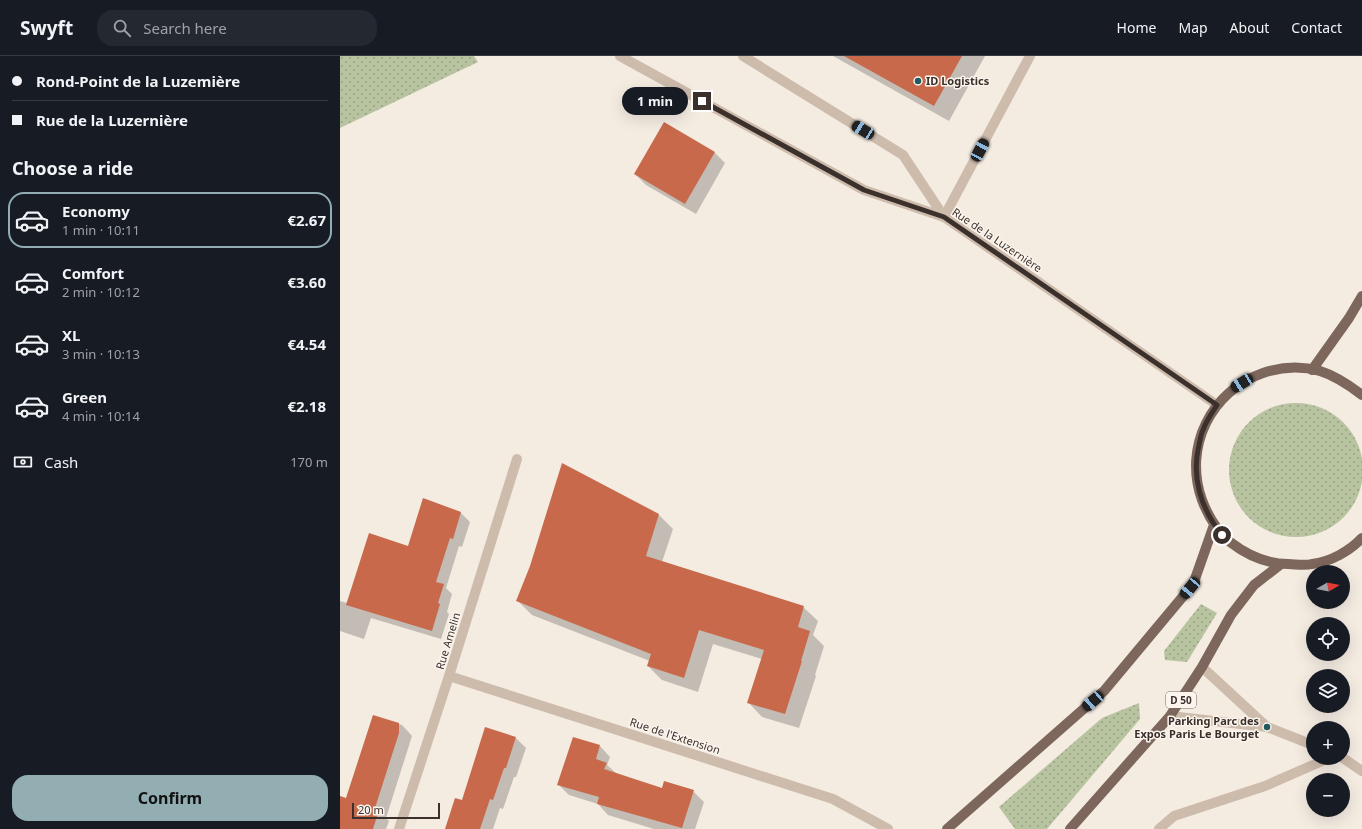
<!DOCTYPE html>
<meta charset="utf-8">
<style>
:root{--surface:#171b24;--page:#242831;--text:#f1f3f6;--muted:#9ea1a6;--line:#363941;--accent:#92aeb2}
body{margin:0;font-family:"Noto Sans",sans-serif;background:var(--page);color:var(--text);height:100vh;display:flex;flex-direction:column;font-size:15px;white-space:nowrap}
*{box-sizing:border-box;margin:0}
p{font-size:13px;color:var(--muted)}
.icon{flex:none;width:22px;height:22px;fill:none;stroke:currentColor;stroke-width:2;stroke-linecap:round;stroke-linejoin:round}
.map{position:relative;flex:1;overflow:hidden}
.details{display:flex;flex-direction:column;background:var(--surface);width:340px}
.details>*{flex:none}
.banner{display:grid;align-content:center;height:88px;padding:0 12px;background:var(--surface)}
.needle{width:26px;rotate:80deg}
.tools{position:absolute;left:966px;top:509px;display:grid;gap:8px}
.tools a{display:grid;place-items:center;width:44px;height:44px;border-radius:50%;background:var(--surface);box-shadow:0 4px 16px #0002;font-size:20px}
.scale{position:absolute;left:12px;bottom:10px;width:88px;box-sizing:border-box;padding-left:4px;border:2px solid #3b302b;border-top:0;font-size:11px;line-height:14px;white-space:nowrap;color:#3b302b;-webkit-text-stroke:3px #fbf5ee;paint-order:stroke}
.end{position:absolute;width:18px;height:18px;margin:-9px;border:5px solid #3b302b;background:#fff;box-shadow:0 0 0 2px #fff}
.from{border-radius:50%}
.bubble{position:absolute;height:28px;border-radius:14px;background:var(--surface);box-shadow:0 4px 16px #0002;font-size:13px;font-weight:700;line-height:28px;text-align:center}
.car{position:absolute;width:12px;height:24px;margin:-12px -6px;border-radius:5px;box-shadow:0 0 3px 1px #0007;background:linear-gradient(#222 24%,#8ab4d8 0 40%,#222 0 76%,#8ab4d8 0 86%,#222 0)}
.banner b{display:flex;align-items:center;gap:14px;height:38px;font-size:15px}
.banner b+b{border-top:1px solid var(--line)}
.banner i{width:10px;height:10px;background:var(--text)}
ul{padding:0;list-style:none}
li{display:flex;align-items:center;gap:12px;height:56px;margin:0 8px 6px;padding:0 4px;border:2px solid transparent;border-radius:16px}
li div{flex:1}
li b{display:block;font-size:15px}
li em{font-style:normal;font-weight:700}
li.current{border-color:var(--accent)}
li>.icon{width:36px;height:36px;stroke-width:1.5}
h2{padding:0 12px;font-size:18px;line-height:48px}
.pay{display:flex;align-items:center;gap:10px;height:44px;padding:0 12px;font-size:15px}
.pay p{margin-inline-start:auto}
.primary-button{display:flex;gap:8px;margin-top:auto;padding:8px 12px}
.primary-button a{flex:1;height:46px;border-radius:16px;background:var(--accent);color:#111;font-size:16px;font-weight:700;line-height:46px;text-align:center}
header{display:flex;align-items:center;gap:24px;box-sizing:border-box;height:56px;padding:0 20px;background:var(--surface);border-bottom:1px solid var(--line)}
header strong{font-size:19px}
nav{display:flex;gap:22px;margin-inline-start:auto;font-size:14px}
.search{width:280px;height:36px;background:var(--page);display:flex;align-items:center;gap:10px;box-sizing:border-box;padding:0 14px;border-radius:16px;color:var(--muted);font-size:15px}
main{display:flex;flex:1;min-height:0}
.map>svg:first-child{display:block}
.grass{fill:url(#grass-dots)}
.shadow{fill:#0003}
.building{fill:#c8694b}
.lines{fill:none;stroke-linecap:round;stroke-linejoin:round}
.minor{stroke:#cdbbac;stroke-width:10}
.major{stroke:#7d675c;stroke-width:10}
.route{stroke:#3b302b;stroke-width:5}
.poi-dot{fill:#1f5a5e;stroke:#fbf5ee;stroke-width:1.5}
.labels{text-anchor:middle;stroke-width:3;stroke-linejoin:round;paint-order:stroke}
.shield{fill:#fbf5ee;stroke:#756b66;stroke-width:1}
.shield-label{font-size:10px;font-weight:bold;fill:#3b302b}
.poi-label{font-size:11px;font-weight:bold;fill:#3b302b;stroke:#fbf5ee;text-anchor:start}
.street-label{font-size:11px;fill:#3b302b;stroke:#fbf5ee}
</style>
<header>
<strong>Swyft</strong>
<div class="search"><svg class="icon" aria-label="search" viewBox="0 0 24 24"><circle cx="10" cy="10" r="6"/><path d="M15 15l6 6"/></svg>Search here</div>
<nav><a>Home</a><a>Map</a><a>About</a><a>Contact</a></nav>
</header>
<main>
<section class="details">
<div class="banner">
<b><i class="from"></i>Rond-Point de la Luzemière</b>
<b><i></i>Rue de la Luzernière</b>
</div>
<h2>Choose a ride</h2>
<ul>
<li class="current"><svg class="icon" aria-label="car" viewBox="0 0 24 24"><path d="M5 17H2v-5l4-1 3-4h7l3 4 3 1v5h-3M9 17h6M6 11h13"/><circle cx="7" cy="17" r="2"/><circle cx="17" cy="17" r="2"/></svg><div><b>Economy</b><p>1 min · 10:11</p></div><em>€2.67</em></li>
<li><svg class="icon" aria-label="car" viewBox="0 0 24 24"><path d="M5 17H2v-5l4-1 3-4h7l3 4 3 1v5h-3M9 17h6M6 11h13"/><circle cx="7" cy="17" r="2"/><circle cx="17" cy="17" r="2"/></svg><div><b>Comfort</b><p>2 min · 10:12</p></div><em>€3.60</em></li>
<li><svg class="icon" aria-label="car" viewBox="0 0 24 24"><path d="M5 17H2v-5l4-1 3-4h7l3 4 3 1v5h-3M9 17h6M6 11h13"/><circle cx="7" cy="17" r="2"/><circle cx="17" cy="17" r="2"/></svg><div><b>XL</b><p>3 min · 10:13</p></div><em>€4.54</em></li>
<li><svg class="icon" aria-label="car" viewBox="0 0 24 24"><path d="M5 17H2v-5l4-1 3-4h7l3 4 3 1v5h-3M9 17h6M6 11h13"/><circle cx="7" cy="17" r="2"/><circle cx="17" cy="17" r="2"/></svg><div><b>Green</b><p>4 min · 10:14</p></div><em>€2.18</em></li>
</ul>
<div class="pay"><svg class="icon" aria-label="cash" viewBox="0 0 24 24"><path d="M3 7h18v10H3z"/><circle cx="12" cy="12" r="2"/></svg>Cash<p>170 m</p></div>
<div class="primary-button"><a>Confirm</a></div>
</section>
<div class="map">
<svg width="1022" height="773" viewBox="0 0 1022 773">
<defs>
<pattern id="grass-dots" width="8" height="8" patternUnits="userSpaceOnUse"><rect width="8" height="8" fill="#b8c4a0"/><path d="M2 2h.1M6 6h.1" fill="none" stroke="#97a083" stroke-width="1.8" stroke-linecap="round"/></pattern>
</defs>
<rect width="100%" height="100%" fill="#f4ebe1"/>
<g class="grass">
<polygon points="0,0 134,0 138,6 0,72"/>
<circle cx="956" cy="414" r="67"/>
<polygon points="861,548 877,557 847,606 825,604 824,595"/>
<polygon points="799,647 800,663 707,773 675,773 659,751 762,662"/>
</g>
<g class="shadow">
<polygon points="493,0 645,0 609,65"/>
<polygon points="324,68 375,97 385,107 356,158 306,129 295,118"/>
<polygon points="83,443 121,457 130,466 122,491 119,490 106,532 112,538 107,556 109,558 101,583 31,562 24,583 0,575 0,545 7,547 69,491"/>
<polygon points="319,459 333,473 322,506 463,551 478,565 473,579 484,590 475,619 476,620 459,672 422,661 408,646 422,603 373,588 358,636 322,624 308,610 310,605 192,559 177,544"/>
<polygon points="33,660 62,669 72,680 46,762 49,765 46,773 0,773 0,753 6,744"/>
<polygon points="176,682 186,692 176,721 174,721 163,753 160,752 153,773 106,773 123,745"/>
<polygon points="260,690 270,701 267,709 277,718 322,733 353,735 364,746 355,773 314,773 268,759 258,748 229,739 218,728"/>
</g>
<g class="building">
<polygon points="504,0 622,0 594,50"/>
<polygon points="324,66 375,96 345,148 294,118"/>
<polygon points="222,407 319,458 306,500 464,550 458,571 470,575 461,605 462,605 445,658 407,647 424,594 359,574 344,622 307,610 311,598 176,545 190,510"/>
<polygon points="83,442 121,456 113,483 110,482 96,526 104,528 98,547 100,548 92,575 6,549 29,477 68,490"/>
<polygon points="33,659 59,667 59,677 35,752 39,754 33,773 0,773 0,740 6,742"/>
<polygon points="145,671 176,681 166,712 164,712 153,744 150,743 140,773 105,773 115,742 122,744"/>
<polygon points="233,681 260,689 256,703 267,707 264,713 322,732 324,725 354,734 342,772 257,748 259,741 217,729"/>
</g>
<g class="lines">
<g class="minor">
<polyline points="280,0 524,134 604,161 877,349"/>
<polyline points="403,0 563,99 604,161"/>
<polyline points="604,161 690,0"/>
<polyline points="862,611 927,671"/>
<polyline points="109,620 493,743 548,773"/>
<polyline points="830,660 927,671 973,689"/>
<polyline points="1003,702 1022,715"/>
<polyline points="59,773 109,620 177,403"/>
<polyline points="819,773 834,760 925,730 989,702"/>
</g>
<g class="major">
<polyline points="972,314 1009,262 1022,240"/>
<path d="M1022,339C1009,329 996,320 980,315C962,310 941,311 923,317C871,335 843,391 862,444C868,460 876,474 890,486C907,499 926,508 948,508C955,508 964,510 972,508C990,506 1010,495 1022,482"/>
<polyline points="607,773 764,635 850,532 855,523 874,469"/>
<polyline points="730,773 830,660 862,611 891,559 914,529 941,508"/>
</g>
</g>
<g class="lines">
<path class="route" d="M362,45L524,134L604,161L877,349C872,357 866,365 863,374C861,378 860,384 859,389C851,421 861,453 882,479"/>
</g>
<g class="poi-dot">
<circle cx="578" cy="25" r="4"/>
<circle cx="927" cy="671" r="4"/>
</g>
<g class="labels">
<rect class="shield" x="826" y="636" width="30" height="16" rx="3"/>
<g class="shield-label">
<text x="841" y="648">D 50</text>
</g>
<g class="poi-label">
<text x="586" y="29">ID Logistics</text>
<text x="919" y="669" text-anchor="end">Parking Parc des<tspan x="919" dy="13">Expos Paris Le Bourget</tspan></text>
</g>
<g class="street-label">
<text transform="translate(657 184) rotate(34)" y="4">Rue de la Luzernière</text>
<text transform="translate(108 585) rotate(-73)" y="4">Rue Amelin</text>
<text transform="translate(335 680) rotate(18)" y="4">Rue de l'Extension</text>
</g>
</g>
</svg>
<div class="tools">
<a><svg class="needle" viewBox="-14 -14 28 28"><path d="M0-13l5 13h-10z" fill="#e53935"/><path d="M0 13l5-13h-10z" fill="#9ea1a6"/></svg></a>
<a><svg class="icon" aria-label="locate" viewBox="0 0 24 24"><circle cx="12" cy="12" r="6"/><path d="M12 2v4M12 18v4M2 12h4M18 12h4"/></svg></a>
<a><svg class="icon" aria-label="layers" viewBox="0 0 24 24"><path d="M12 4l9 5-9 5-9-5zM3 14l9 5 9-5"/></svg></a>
<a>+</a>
<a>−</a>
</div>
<div class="scale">20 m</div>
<i class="end from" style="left:882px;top:479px"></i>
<i class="end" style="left:362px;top:45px"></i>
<div class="bubble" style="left:282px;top:31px;width:66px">1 min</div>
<i class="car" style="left:523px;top:74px;rotate:301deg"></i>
<i class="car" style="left:640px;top:94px;rotate:28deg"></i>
<i class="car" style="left:902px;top:327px;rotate:238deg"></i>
<i class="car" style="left:850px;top:532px;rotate:220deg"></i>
<i class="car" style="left:753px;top:645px;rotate:229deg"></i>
</div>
</main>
